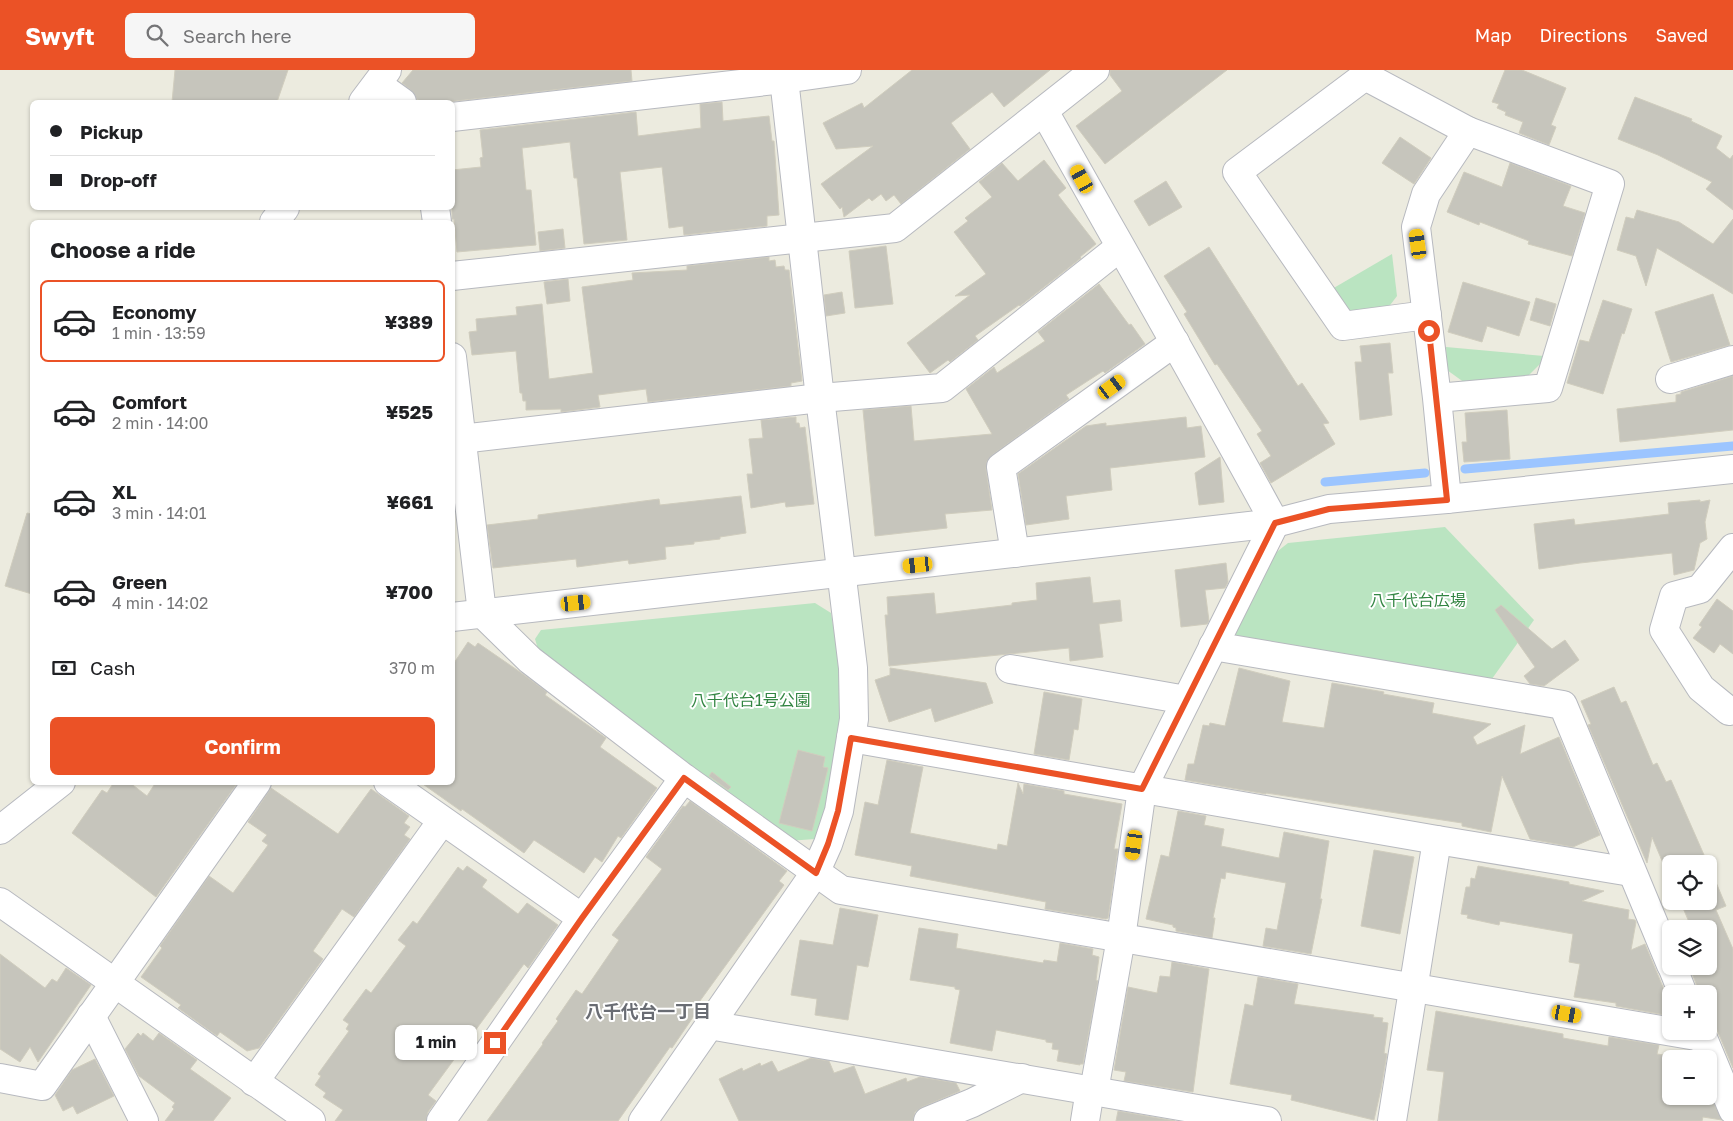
<!DOCTYPE html>
<meta charset="utf-8">
<style>
:root{--surface:#fff;--page:#f6f6f6;--text:#202124;--muted:#757577;--line:#e0e0e0;--accent:#eb5226}
body{margin:0;font-family:"Golos Text","Noto Sans JP",sans-serif;background:var(--page);color:var(--text);height:100vh;display:flex;flex-direction:column;font-size:19px;white-space:nowrap}
*{box-sizing:border-box;margin:0}
p{font-size:16px;color:var(--muted)}
.icon{flex:none;width:28px;height:28px;fill:none;stroke:currentColor;stroke-width:2;stroke-linecap:round;stroke-linejoin:round}
.map{position:relative;flex:1;overflow:hidden}
.side{position:absolute;left:30px;top:150px;width:425px;height:565px;display:flex;flex-direction:column;background:var(--surface);border-radius:8px;box-shadow:0 1px 4px #0004}
.side>*{flex:none}
.guide{position:absolute;left:30px;top:30px;width:425px;height:110px;border-radius:8px;box-shadow:0 1px 4px #0004;display:grid;align-content:center;height:110px;padding:0 20px;background:var(--surface)}
.tools{position:absolute;left:1662px;top:785px;display:grid;gap:10px}
.tools a{display:grid;place-items:center;width:55px;height:55px;border-radius:8px;background:var(--surface);box-shadow:0 1px 4px #0004;font-size:25px}
.end{position:absolute;width:22px;height:22px;margin:-11px;border:6px solid #eb5226;background:#fff;box-shadow:0 0 0 2px #fff}
.from{border-radius:50%}
.bubble{position:absolute;height:35px;border-radius:8px;background:var(--surface);box-shadow:0 1px 4px #0004;font-size:16px;font-weight:700;line-height:35px;text-align:center}
.car{position:absolute;width:15px;height:30px;margin:-15px -8px;border-radius:6px;box-shadow:0 0 4px 1px #0007;background:linear-gradient(#f5c518 24%,#345 0 40%,#f5c518 0 76%,#345 0 86%,#f5c518 0)}
.guide b{display:flex;align-items:center;gap:18px;height:48px;font-size:19px}
.guide b+b{border-top:1px solid var(--line)}
.guide i{width:12px;height:12px;background:var(--text)}
ul{padding:0;list-style:none}
li{display:flex;align-items:center;gap:15px;height:82px;margin:0 10px 8px;padding:0 10px;border:2px solid transparent;border-radius:8px}
li div{flex:1}
li b{display:block;font-size:19px}
li em{font-style:normal;font-weight:700}
li.selected{border-color:var(--accent)}
li>.icon{width:45px;height:45px;stroke-width:1.5}
h2{padding:0 20px;font-size:22px;line-height:60px}
.pay{display:flex;align-items:center;gap:12px;height:55px;padding:0 20px;font-size:19px}
.pay p{margin-inline-start:auto}
.cta{display:flex;gap:10px;margin-top:auto;padding:10px 20px}
.cta a{flex:1;height:58px;border-radius:8px;background:var(--accent);color:#fff;font-size:20px;font-weight:700;line-height:58px;text-align:center}
header{display:flex;align-items:center;gap:30px;box-sizing:border-box;height:70px;padding:0 25px;background:var(--accent);color:#fff}
header strong{font-size:24px}
nav{display:flex;gap:28px;margin-inline-start:auto;font-size:18px}
.search{width:350px;height:45px;background:var(--page);display:flex;align-items:center;gap:12px;box-sizing:border-box;padding:0 18px;border-radius:8px;color:var(--muted);font-size:19px}
.map>svg:first-child{display:block}
.green{fill:#bae4c1}
.lines{fill:none;stroke-linecap:round;stroke-linejoin:round}
.stream{stroke:#9cc5ff;stroke-width:9}
.building{fill:#c6c5bc;stroke:#d0cdbe}
.minor-casing{stroke:#b7b9bf;stroke-width:30}
.minor{stroke:#fff;stroke-width:28}
.route{stroke:#eb5226;stroke-width:6}
.labels{text-anchor:middle;stroke-width:4;stroke-linejoin:round;paint-order:stroke}
.park-label{font-size:16px;fill:#338543;stroke:#fff}
.neighbourhood-label{font-size:18px;font-weight:bold;fill:#696c73;stroke:#fff}
</style>
<header>
<strong>Swyft</strong>
<div class="search"><svg class="icon" aria-label="search" viewBox="0 0 24 24"><circle cx="10" cy="10" r="6"/><path d="M15 15l6 6"/></svg>Search here</div>
<nav><a>Map</a><a>Directions</a><a>Saved</a></nav>
</header>
<div class="map">
<svg width="1733" height="1051" viewBox="0 0 1733 1051">
<rect width="100%" height="100%" fill="#ecebdf"/>
<g class="green">
<polygon points="1392,184 1397,226 1384,243 1357,246 1339,234 1332,219"/>
<polygon points="1446,277 1544,286 1541,293 1526,308 1465,313 1447,300"/>
<polygon points="1445,457 1534,550 1489,613 1234,569 1230,564 1269,488 1288,473"/>
<polygon points="815,533 831,543 841,602 840,649 825,741 815,769 788,771 538,579 535,569 541,560"/>
</g>
<g class="lines">
<g class="stream">
<polyline points="1465,399 1733,376"/>
<polyline points="1325,412 1425,403"/>
</g>
</g>
<g class="building">
<polygon points="175,0 288,0 277,32 172,32"/>
<polygon points="413,0 631,0 632,11 447,32 421,32 417,29 411,20 402,13"/>
<polygon points="912,0 1050,0 1004,37 992,22 951,53 970,79 901,134 894,125 886,131 881,124 872,131 869,128 844,147 842,137 840,139 821,114 873,76 836,79 823,53 862,33 864,38"/>
<polygon points="1110,0 1227,0 1105,94 1076,56 1122,21 1110,5"/>
<polygon points="1505,0 1522,0 1566,18 1551,55 1556,57 1549,75 1519,63 1523,52 1505,45 1506,42 1497,38 1499,34 1492,32"/>
<polygon points="1635,27 1692,49 1691,51 1722,66 1716,78 1730,89 1733,85 1733,140 1706,119 1712,112 1658,85 1618,69"/>
<polygon points="722,32 723,51 769,46 772,71 774,71 779,145 767,146 767,156 684,165 683,156 669,158 662,97 620,102 627,170 584,174 577,108 574,108 570,72 522,78 526,120 531,120 536,175 457,182 454,149 452,149 452,100 481,97 480,88 483,87 480,60 636,42 638,66 701,58 700,34"/>
<polygon points="1400,67 1431,88 1414,114 1382,93"/>
<polygon points="1044,90 1066,118 1058,125 1096,174 1080,187 1081,188 1020,236 1019,235 975,266 978,270 950,292 948,290 930,303 907,273 970,225 955,226 986,204 954,162 968,151 965,148 992,127 979,112 1002,93 1018,111"/>
<polygon points="1510,93 1571,116 1563,136 1585,143 1572,186 1528,174 1529,171 1480,152 1479,155 1447,142 1464,102 1502,117"/>
<polygon points="1166,111 1182,137 1149,156 1134,131"/>
<polygon points="1637,140 1679,152 1713,174 1733,149 1733,224 1657,178 1646,216 1636,186 1617,180 1626,147 1634,149"/>
<polygon points="563,159 565,178 540,181 538,162"/>
<polygon points="886,176 893,234 855,238 849,181"/>
<polygon points="1209,177 1298,316 1302,313 1329,353 1323,354 1335,374 1271,413 1260,393 1271,386 1257,364 1262,361 1217,294 1215,295 1184,244 1187,242 1164,206"/>
<polygon points="769,187 769,191 775,190 776,197 784,196 785,200 789,200 802,311 791,313 791,316 648,332 646,319 598,325 600,337 561,342 561,339 526,340 526,331 523,331 522,323 520,323 516,281 472,285 469,262 477,261 476,249 517,245 516,237 542,234 549,309 593,303 582,217 633,210 632,203 687,200 687,196"/>
<polygon points="568,209 570,231 547,234 544,212"/>
<polygon points="1463,212 1530,232 1519,266 1487,256 1482,272 1448,262"/>
<polygon points="1099,214 1129,255 1131,254 1145,274 1105,303 1103,301 1066,325 1069,329 992,385 987,391 986,399 992,440 945,444 947,458 875,466 863,340 911,336 914,371 992,364 966,319 994,297 997,303 1045,271 1038,262"/>
<polygon points="842,222 845,243 826,246 824,225"/>
<polygon points="1713,224 1730,275 1671,292 1655,242"/>
<polygon points="1536,228 1556,234 1550,256 1530,250"/>
<polygon points="1603,230 1632,239 1624,264 1622,263 1603,324 1567,313 1580,270 1589,272"/>
<polygon points="1390,273 1393,303 1388,303 1392,345 1360,350 1355,292 1362,292 1360,276"/>
<polygon points="1733,306 1733,360 1620,372 1617,339 1676,332 1676,325 1681,324 1681,322"/>
<polygon points="1507,340 1510,389 1464,392 1462,372 1467,372 1465,343"/>
<polygon points="796,347 796,353 799,353 800,358 805,357 814,434 786,437 785,432 751,438 747,404 753,404 749,369 763,368 761,350"/>
<polygon points="1186,347 1187,358 1201,356 1205,387 1110,398 1112,420 1066,426 1069,449 1026,455 1018,404 1086,356 1106,353 1106,356"/>
<polygon points="1220,387 1224,432 1199,435 1195,403"/>
<polygon points="741,426 746,463 720,467 720,469 694,472 694,474 665,477 666,489 629,494 628,490 577,497 576,489 493,498 487,455 538,449 538,445 659,429 660,435"/>
<polygon points="1700,430 1700,432 1710,430 1705,452 1707,469 1700,473 1694,500 1674,505 1672,483 1580,493 1539,499 1534,454 1574,449 1575,455 1669,444 1668,433"/>
<polygon points="27,443 32,444 32,524 5,516"/>
<polygon points="1226,493 1228,512 1225,518 1205,520 1209,551 1207,554 1181,557 1175,500"/>
<polygon points="1090,507 1093,533 1120,530 1122,551 1099,554 1103,587 1070,591 1069,578 889,596 885,545 888,545 887,527 934,523 936,544 1012,535 1012,533 1037,530 1036,513"/>
<polygon points="1717,529 1733,541 1733,584 1720,574 1714,583 1693,568 1702,557 1699,555"/>
<polygon points="1501,535 1552,579 1565,570 1579,590 1544,616 1530,614 1524,606 1535,597 1495,540"/>
<polygon points="468,572 475,577 478,573 520,602 547,622 545,625 606,668 600,677 657,718 621,768 618,766 602,792 595,787 584,803 534,770 524,783 462,739 461,741 420,712 452,712 452,596"/>
<polygon points="890,598 986,613 993,633 935,652 931,638 889,652 875,610 890,605"/>
<polygon points="1239,598 1290,611 1282,652 1324,658 1332,613 1384,622 1383,624 1434,633 1432,643 1491,654 1473,667 1477,675 1525,655 1520,684 1559,667 1600,765 1573,777 1530,769 1502,706 1491,762 1462,756 1462,753 1266,723 1266,724 1185,710 1188,694 1194,694 1203,655 1209,656 1210,653 1225,656"/>
<polygon points="1614,617 1621,633 1626,631 1653,695 1657,693 1666,712 1671,710 1708,794 1671,794 1671,812 1652,767 1647,793 1588,655 1591,654 1581,631"/>
<polygon points="1044,622 1082,629 1078,660 1074,659 1069,690 1034,684"/>
<polygon points="798,680 825,687 823,697 828,698 812,761 779,753"/>
<polygon points="887,690 923,697 910,763 997,780 998,774 1007,776 1018,713 1023,724 1024,714 1064,721 1064,724 1122,734 1114,779 1118,779 1108,848 1106,849 1045,839 1046,832 910,806 912,796 855,785 865,732 878,735"/>
<polygon points="712,702 731,717 728,720 709,706"/>
<polygon points="114,712 129,712 147,726 156,712 238,712 156,827 72,763 102,720 107,723"/>
<polygon points="271,718 338,764 371,719 409,746 404,753 410,757 404,765 410,769 354,847 342,839 313,881 323,889 259,978 247,981 220,962 217,966 178,938 181,935 141,907 162,878 160,876 209,806 233,823 268,775 262,771 267,765 248,752"/>
<polygon points="690,731 787,801 779,811 784,815 697,935 700,937 672,978 670,977 618,1051 487,1051 543,974 542,973 558,951 556,949 576,920 582,924 619,870 612,865 662,799 646,787 683,736 685,737"/>
<polygon points="1178,741 1206,746 1204,755 1224,759 1221,776 1279,788 1284,762 1329,771 1320,829 1322,829 1311,884 1263,876 1266,858 1277,860 1286,813 1226,802 1225,809 1221,808 1213,848 1215,848 1212,868 1176,861 1176,858 1173,857 1173,855 1146,849 1161,785 1169,787"/>
<polygon points="1374,780 1414,787 1400,864 1361,856"/>
<polygon points="467,796 487,810 482,817 518,844 527,833 558,855 528,898 524,894 428,1025 436,1031 428,1042 426,1051 335,1051 343,1040 323,1027 326,1023 315,1015 321,1006 318,1004 349,961 346,959 349,954 343,950 366,919 371,923 406,876 398,870 413,851 417,854 458,797 463,801"/>
<polygon points="1478,796 1569,812 1569,814 1604,821 1582,831 1629,840 1628,849 1635,850 1636,852 1631,880 1645,874 1668,929 1665,945 1616,936 1616,933 1574,927 1580,894 1569,892 1573,864 1500,851 1499,855 1467,848 1468,845 1461,844 1466,817 1470,817 1471,808 1475,809"/>
<polygon points="1709,796 1726,836 1716,840 1733,879 1733,998 1709,941 1709,924 1702,924 1698,915 1697,916 1689,896 1709,896 1709,859 1692,859 1680,831 1709,831"/>
<polygon points="840,838 878,845 868,897 857,895 848,950 815,945 817,929 791,925 800,870 833,875"/>
<polygon points="919,858 958,864 956,878 1043,893 1044,890 1057,892 1060,873 1093,879 1092,885 1099,887 1096,910 1098,911 1083,994 1080,994 1080,995 1057,991 1059,980 1052,979 1053,973 1046,972 1046,970 996,960 992,981 950,973 960,920 955,919 955,917 910,910"/>
<polygon points="0,884 45,918 52,909 57,912 66,898 91,915 38,992 30,977 20,992 0,979"/>
<polygon points="1172,892 1209,899 1193,1022 1124,1011 1126,1002 1114,1000 1128,917 1157,923 1160,906 1170,907"/>
<polygon points="1258,907 1298,914 1294,934 1374,945 1373,947 1383,948 1382,952 1388,953 1384,983 1387,984 1381,1019 1374,1050 1291,1030 1292,1025 1230,1014 1245,934 1253,936"/>
<polygon points="1436,941 1563,964 1563,968 1608,976 1609,967 1659,975 1657,984 1671,986 1671,1026 1709,1026 1709,1022 1722,1050 1703,1047 1702,1051 1438,1051 1444,1002 1427,1000"/>
<polygon points="138,963 141,966 143,963 153,971 159,963 197,990 190,999 231,1028 213,1051 165,1051 174,1039 172,1037 175,1033 139,1006 125,979"/>
<polygon points="811,988 829,991 834,1003 854,996 865,1024 906,1008 907,1012 920,1007 956,1013 960,1021 922,1037 915,1042 913,1051 739,1051 719,1009 742,998 743,1001 760,993 761,996 772,991 778,1002"/>
<polygon points="95,989 114,1026 77,1044 73,1036 63,1041 55,1025 72,1000"/>
<polygon points="1118,1041 1175,1051 1116,1051"/>
</g>
<g class="lines">
<g class="minor-casing">
<g id="minor">
<polyline points="377,14 402,32"/>
<polyline points="363,32 387,0"/>
<path d="M1044,41C1121,178 1200,315 1275,453"/>
<polyline points="452,47 784,9 847,0"/>
<polyline points="435,138 437,152"/>
<polyline points="274,152 285,138"/>
<polyline points="452,206 895,158 1095,0"/>
<polyline points="1427,245 1343,256 1237,102 1365,6 1468,61"/>
<polyline points="452,287 482,543 530,590 684,708 841,820 1702,967"/>
<polyline points="1670,309 1733,290"/>
<polyline points="1437,328 1548,318 1610,114 1468,61 1426,124 1416,157 1437,328 1447,429"/>
<polyline points="452,370 820,328 942,318 1120,177"/>
<polyline points="1015,483 1001,397 1175,272"/>
<polyline points="452,547 1275,453 1329,439 1447,429 1733,399"/>
<polyline points="1213,576 1563,635 1671,895"/>
<polyline points="1010,599 1186,630"/>
<polyline points="1729,641 1701,618 1664,560 1674,526 1700,519 1733,478"/>
<polyline points="851,668 1437,770 1631,802"/>
<polyline points="388,712 582,848"/>
<polyline points="0,760 61,712"/>
<polyline points="0,832 311,1051"/>
<polyline points="1672,896 1683,924"/>
<polyline points="91,946 144,1051"/>
<polyline points="709,955 1267,1051"/>
<polyline points="1700,961 1733,1040"/>
<polyline points="0,1008 42,1016 257,712"/>
<polyline points="254,1012 442,751"/>
<polyline points="1094,1021 1121,868 1142,719 1275,453"/>
<polyline points="441,1051 582,848 684,708"/>
<polyline points="643,1051 815,803 828,774 839,741 854,649 853,598 820,328 783,0"/>
<polyline points="928,1051 972,1033 1022,1008"/>
<polyline points="1085,1051 1090,1020"/>
<polyline points="1392,1051 1437,770"/>
</g>
</g>
<use href="#minor" class="minor"/>
</g>
<g class="lines">
<polyline class="route" points="495,973 582,848 684,708 816,803 828,774 838,741 851,668 1142,719 1275,453 1329,439 1447,430 1429,261"/>
</g>
<g class="labels">
<g class="park-label">
<text x="1418" y="536">八千代台広場</text>
<text x="751" y="636">八千代台1号公園</text>
</g>
<g class="neighbourhood-label">
<text x="648" y="948">八千代台一丁目</text>
</g>
</g>
</svg>
<div class="tools">
<a><svg class="icon" aria-label="locate" viewBox="0 0 24 24"><circle cx="12" cy="12" r="6"/><path d="M12 2v4M12 18v4M2 12h4M18 12h4"/></svg></a>
<a><svg class="icon" aria-label="layers" viewBox="0 0 24 24"><path d="M12 4l9 5-9 5-9-5zM3 14l9 5 9-5"/></svg></a>
<a>+</a>
<a>−</a>
</div>
<i class="end from" style="left:1429px;top:261px"></i>
<i class="end" style="left:495px;top:973px"></i>
<div class="bubble" style="left:395px;top:955px;width:82px">1 min</div>
<i class="car" style="left:1082px;top:109px;rotate:331deg"></i>
<i class="car" style="left:1418px;top:174px;rotate:352deg"></i>
<i class="car" style="left:1112px;top:317px;rotate:54deg"></i>
<i class="car" style="left:918px;top:495px;rotate:264deg"></i>
<i class="car" style="left:576px;top:533px;rotate:84deg"></i>
<i class="car" style="left:1134px;top:775px;rotate:188deg"></i>
<i class="car" style="left:1567px;top:944px;rotate:100deg"></i>
<div class="guide">
<b><i class="from"></i>Pickup</b>
<b><i></i>Drop-off</b>
</div>
<section class="side">
<h2>Choose a ride</h2>
<ul>
<li class="selected"><svg class="icon" aria-label="car" viewBox="0 0 24 24"><path d="M5 17H2v-5l4-1 3-4h7l3 4 3 1v5h-3M9 17h6M6 11h13"/><circle cx="7" cy="17" r="2"/><circle cx="17" cy="17" r="2"/></svg><div><b>Economy</b><p>1 min · 13:59</p></div><em>¥389</em></li>
<li><svg class="icon" aria-label="car" viewBox="0 0 24 24"><path d="M5 17H2v-5l4-1 3-4h7l3 4 3 1v5h-3M9 17h6M6 11h13"/><circle cx="7" cy="17" r="2"/><circle cx="17" cy="17" r="2"/></svg><div><b>Comfort</b><p>2 min · 14:00</p></div><em>¥525</em></li>
<li><svg class="icon" aria-label="car" viewBox="0 0 24 24"><path d="M5 17H2v-5l4-1 3-4h7l3 4 3 1v5h-3M9 17h6M6 11h13"/><circle cx="7" cy="17" r="2"/><circle cx="17" cy="17" r="2"/></svg><div><b>XL</b><p>3 min · 14:01</p></div><em>¥661</em></li>
<li><svg class="icon" aria-label="car" viewBox="0 0 24 24"><path d="M5 17H2v-5l4-1 3-4h7l3 4 3 1v5h-3M9 17h6M6 11h13"/><circle cx="7" cy="17" r="2"/><circle cx="17" cy="17" r="2"/></svg><div><b>Green</b><p>4 min · 14:02</p></div><em>¥700</em></li>
</ul>
<div class="pay"><svg class="icon" aria-label="cash" viewBox="0 0 24 24"><path d="M3 7h18v10H3z"/><circle cx="12" cy="12" r="2"/></svg>Cash<p>370 m</p></div>
<div class="cta"><a>Confirm</a></div>
</section>
</div>
